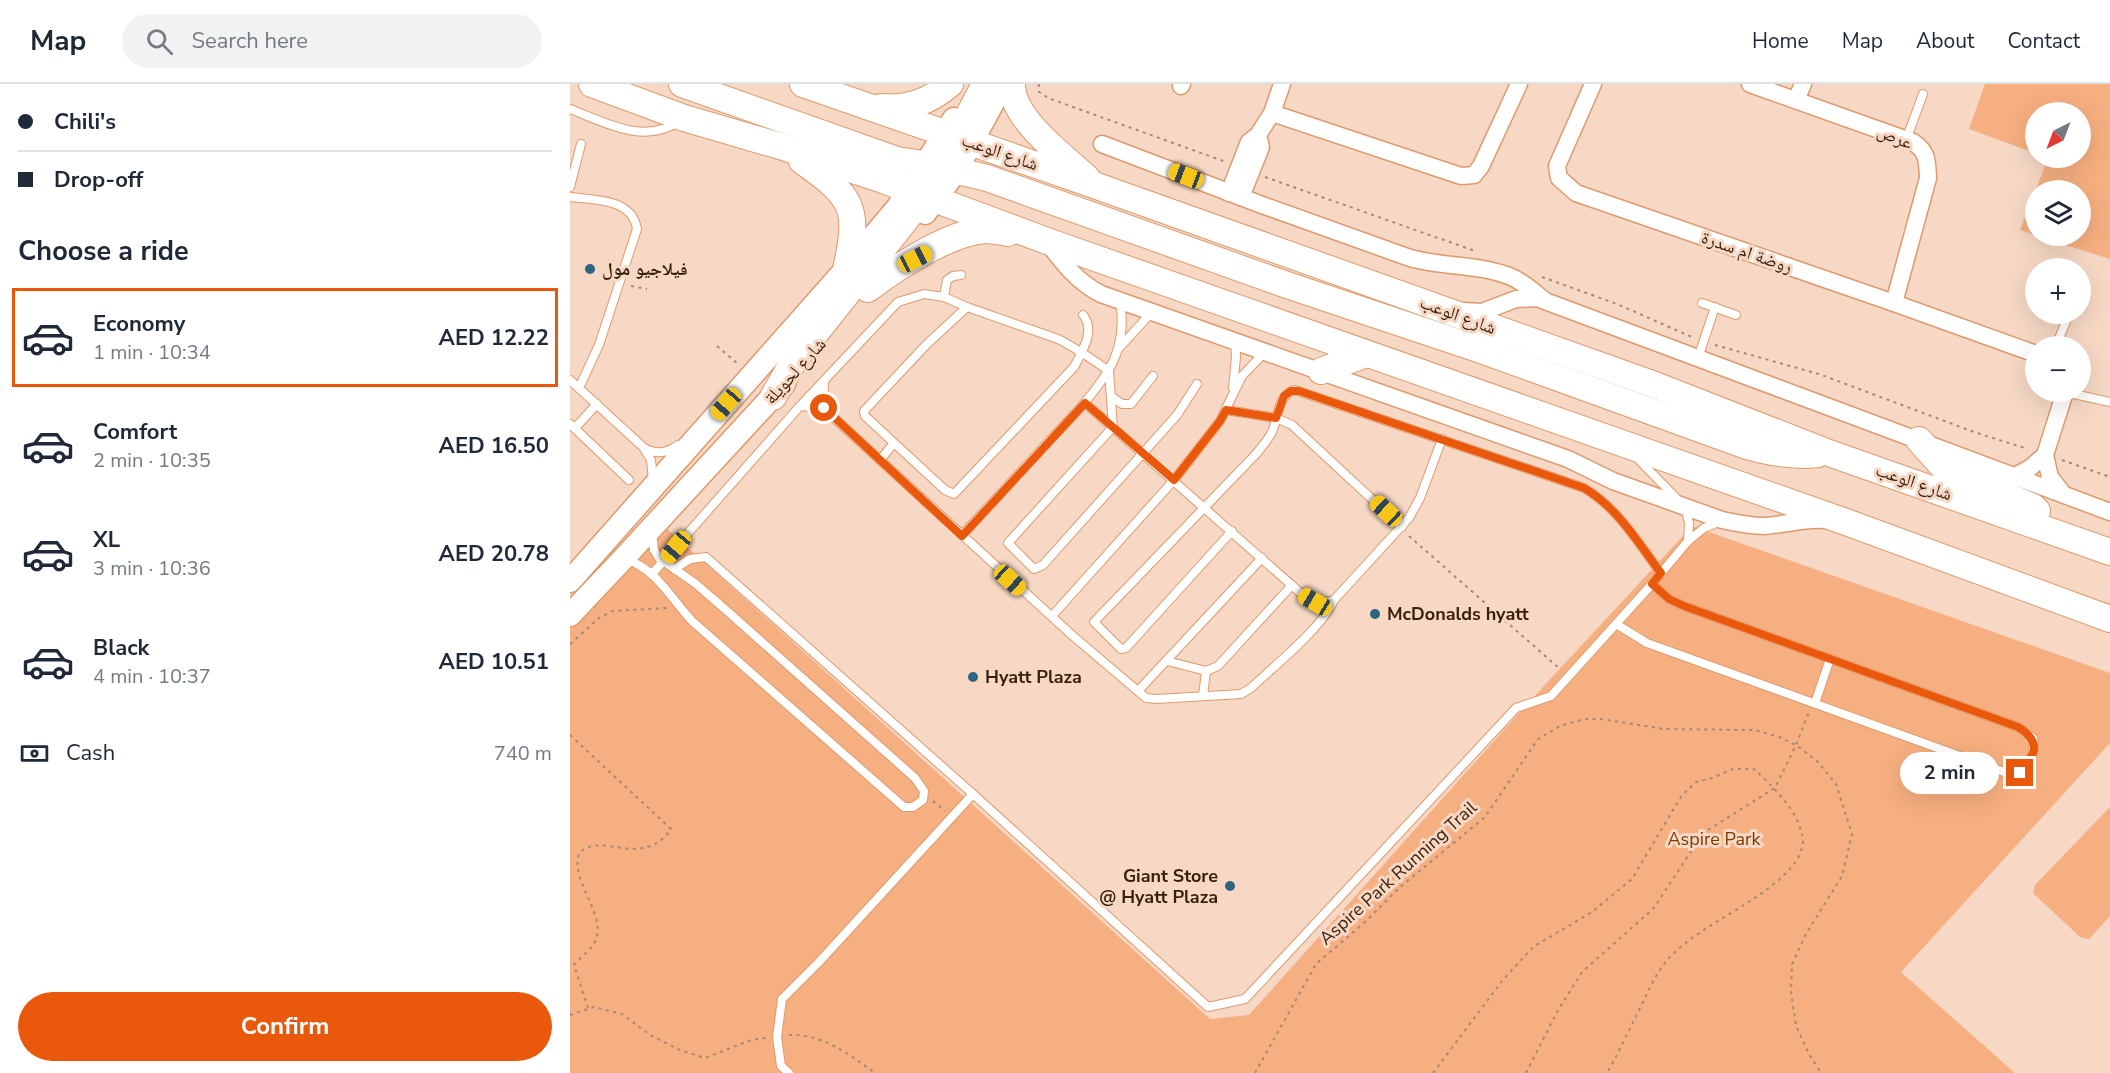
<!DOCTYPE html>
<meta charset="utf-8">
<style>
:root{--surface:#fff;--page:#f2f2f3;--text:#1f2937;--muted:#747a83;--line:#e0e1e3;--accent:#ea580c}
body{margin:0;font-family:"Nunito Sans","Noto Naskh Arabic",sans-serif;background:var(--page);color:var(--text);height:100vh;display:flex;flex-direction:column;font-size:22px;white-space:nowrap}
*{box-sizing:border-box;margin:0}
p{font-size:20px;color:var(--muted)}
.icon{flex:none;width:33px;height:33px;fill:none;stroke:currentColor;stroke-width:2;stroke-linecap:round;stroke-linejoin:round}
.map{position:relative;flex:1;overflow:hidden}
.drawer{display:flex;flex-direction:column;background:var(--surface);width:570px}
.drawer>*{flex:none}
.hud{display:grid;align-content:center;height:132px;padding:0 18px;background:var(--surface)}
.needle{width:39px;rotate:222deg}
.buttons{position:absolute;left:1455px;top:18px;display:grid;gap:12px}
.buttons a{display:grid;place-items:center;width:66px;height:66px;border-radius:50%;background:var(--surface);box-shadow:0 6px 24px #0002;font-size:30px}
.end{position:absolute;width:27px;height:27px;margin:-14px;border:8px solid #ea580c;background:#fff;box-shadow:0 0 0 3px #fff}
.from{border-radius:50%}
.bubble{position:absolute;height:42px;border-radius:21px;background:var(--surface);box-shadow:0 6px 24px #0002;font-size:20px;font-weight:700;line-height:42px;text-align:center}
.car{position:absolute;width:18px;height:36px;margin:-18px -9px;border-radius:8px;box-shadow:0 0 4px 2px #0007;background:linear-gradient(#f5c518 24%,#345 0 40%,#f5c518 0 76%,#345 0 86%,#f5c518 0)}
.hud b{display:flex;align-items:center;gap:21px;height:57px;font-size:22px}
.hud b+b{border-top:2px solid var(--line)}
.hud i{width:15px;height:15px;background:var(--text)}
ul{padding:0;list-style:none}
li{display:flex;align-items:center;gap:18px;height:99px;margin:0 12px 9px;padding:0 6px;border:3px solid transparent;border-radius:0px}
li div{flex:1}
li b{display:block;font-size:22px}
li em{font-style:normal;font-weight:700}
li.active{border-color:var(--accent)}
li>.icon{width:54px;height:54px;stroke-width:1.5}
h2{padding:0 18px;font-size:27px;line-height:72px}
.pay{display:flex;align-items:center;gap:15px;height:66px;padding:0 18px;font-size:22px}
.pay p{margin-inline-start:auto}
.primary-button{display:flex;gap:12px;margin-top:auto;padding:12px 18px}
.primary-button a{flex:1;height:69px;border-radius:36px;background:var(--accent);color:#fff;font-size:24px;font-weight:700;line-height:69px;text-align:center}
header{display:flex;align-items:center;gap:36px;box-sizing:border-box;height:84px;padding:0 30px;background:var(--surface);border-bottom:2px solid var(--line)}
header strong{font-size:28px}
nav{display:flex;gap:33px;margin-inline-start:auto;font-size:21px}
.search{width:420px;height:54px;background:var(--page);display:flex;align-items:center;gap:15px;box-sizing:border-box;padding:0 21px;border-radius:33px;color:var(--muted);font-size:22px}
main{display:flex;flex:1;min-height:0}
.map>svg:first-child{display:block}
.green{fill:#f6af80}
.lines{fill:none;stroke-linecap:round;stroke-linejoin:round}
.lane-casing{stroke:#df996b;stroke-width:10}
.street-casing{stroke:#df996b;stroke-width:19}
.secondary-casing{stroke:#df996b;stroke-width:25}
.primary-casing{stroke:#df996b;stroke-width:28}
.path{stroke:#a58875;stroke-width:2;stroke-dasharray:3 4.5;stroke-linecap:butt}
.lane{stroke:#fff;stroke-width:8}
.street{stroke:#fff;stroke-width:16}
.secondary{stroke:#fff;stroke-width:22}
.primary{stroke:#fff;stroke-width:26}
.route{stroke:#ea580c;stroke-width:8}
.poi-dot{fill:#2f6480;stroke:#f6d8c5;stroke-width:2}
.labels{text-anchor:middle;stroke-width:6;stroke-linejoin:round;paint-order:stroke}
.street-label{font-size:18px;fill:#391e0a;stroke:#f6d8c5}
.poi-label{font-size:18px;font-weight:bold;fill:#391e0a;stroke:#f6d8c5;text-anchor:start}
.park-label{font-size:18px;fill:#7b3b00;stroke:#f6d8c5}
</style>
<header>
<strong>Map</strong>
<div class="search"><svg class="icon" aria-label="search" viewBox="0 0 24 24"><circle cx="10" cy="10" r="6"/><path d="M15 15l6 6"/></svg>Search here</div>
<nav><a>Home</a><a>Map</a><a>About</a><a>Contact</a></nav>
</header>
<main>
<section class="drawer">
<div class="hud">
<b><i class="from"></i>Chili's</b>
<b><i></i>Drop-off</b>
</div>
<h2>Choose a ride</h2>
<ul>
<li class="active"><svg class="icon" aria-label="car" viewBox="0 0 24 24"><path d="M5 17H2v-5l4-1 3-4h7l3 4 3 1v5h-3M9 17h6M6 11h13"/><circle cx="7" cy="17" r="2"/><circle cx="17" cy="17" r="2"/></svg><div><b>Economy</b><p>1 min · 10:34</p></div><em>AED 12.22</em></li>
<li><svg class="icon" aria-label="car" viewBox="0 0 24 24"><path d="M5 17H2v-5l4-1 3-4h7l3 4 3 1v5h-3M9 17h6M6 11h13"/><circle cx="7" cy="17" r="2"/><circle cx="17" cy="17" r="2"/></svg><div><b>Comfort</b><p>2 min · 10:35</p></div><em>AED 16.50</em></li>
<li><svg class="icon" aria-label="car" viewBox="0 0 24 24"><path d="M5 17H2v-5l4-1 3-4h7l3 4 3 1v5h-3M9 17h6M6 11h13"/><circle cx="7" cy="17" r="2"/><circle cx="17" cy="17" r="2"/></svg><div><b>XL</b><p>3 min · 10:36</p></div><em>AED 20.78</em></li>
<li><svg class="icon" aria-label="car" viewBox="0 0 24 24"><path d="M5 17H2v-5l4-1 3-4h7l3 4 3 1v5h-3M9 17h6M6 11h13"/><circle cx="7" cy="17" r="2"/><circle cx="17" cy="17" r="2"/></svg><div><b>Black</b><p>4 min · 10:37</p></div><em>AED 10.51</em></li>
</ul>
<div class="pay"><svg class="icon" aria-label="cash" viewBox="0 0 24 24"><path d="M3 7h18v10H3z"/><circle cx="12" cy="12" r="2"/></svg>Cash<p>740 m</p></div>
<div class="primary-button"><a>Confirm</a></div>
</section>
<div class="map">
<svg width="1540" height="989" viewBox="0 0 1540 989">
<rect width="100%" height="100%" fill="#f6d8c5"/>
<g class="green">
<polygon points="1415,0 1540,0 1540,175 1467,152 1510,152 1510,106 1466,106 1465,151 1450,146 1478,74 1510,74 1510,28 1466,28 1465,69 1399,45"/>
<polygon points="92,440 640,935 679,931 949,629 1122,442 1540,589 1540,659 1331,888 1445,989 0,989 0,540"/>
<polygon points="1540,723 1540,832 1519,855 1510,853 1463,809 1465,801"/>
</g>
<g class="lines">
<g class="lane-casing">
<g id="lane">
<path d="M0,25C36,39 74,61 110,37"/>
<polyline points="1336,56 1353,10"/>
<polyline points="0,103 11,60"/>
<path d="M0,113C24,116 62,114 67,145L29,261L9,304"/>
<polyline points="374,213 377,196 383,192 391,191"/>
<polyline points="1132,219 1166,231"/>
<path d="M513,231C526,246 512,268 504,283L384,410L375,406L295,332L294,327L357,260L397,223L488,255C506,264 522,275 539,287L543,343L438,459L464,485L473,481L607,331L627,300"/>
<polyline points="1486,262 1499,230"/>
<polyline points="550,263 582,228"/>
<polyline points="1128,274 1145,223"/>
<polyline points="0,296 73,363 81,376 83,396"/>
<polyline points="663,304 666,273 665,257"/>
<polyline points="1495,308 1540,318"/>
<polyline points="542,313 552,320 561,320 583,292"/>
<path d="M515,319L734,512C746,518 752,520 764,516"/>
<polyline points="230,322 328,218 354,210 374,213 397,223"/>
<polyline points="253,324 254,298"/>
<polyline points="656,326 706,334 722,341 832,443"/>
<polyline points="0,340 59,396"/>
<polyline points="5,344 27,320"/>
<path d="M74,364C87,371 97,369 108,361"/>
<polyline points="1067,374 1115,423 1119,439 1118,457"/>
<polyline points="310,376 324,359"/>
<path d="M662,447L556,564L551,565L524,538L687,369C692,362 698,356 702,348C708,335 708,309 725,306L1014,404C1048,424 1068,459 1091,489"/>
<path d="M392,451C421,420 450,389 479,357C500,335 522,313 538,287C551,266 554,241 550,217"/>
<path d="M55,474C89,488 98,511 122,537L334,723H343L353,716L354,707L345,694L156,526L126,500L89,474L84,466L82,447"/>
<polyline points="104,485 120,475 136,473 403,710 638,923 675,915 946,624 981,612 1082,500 1118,457 1134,444 1151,437"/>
<path d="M82,490L230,322L253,324L503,552L576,614L587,615L671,610L681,604C705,581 752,544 764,516L839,434L850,414L872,355"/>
<polyline points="482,532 604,396 650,337 672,292 696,267"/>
<path d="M1046,540L1077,559L1434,688L1443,690L1450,689C1460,677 1466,669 1463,654L1448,643L1114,522L1099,515L1082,500"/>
<polyline points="597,577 636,587 648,582 722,501"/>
<polyline points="568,607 692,474"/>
<polyline points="633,612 636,587"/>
<polyline points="1245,619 1260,575"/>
<polyline points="219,989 211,982 207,953 212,915 249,878 403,710"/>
</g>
</g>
<g class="street-casing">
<g id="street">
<polyline points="1023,0 987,82 989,94 1006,109 1324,219 1466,270"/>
<path d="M1180,0L1343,58C1358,68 1357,77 1358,94L1324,219"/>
<polyline points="611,2 612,0"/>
<polyline points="1226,16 1233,0"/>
<polyline points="702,29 891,92 904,91 911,82 949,0"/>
<path d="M532,60L692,121L840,174C872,183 907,180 939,192C952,197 963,207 974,216"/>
<polyline points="659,109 679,58 688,51 702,29 712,0"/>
<polyline points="671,113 691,63 688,51"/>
<path d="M477,158C493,179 507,198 531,210L998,375L1043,397L1152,436C1166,439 1180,442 1194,442C1215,441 1234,434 1255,436"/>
<polyline points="893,227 912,228 946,215 967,214 1540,428"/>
<polyline points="1475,371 1480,393 1494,411"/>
<polyline points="1443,393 1460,384 1475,371 1495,308"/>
</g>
</g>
<g class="secondary-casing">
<g id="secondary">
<polyline points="355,129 386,87 433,0"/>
<polyline points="0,497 276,185 328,123 384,35"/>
<polyline points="0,531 54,474 214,300"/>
</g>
</g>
<g class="primary-casing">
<g id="primary">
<polyline points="22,0 114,34 210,62 313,96 477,157 1276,438 1540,535"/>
<polyline points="112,0 327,76 360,81 377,78"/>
<polyline points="233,0 524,101 1085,301 1259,369 1540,468"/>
<path d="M442,0C441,34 493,72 517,94"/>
<path d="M311,23C338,25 359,18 380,0"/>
<polyline points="379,69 415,0"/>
<path d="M232,77C283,113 290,123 276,185"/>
<path d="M340,105C366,80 384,86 417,94L717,201L911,266L1177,362C1201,369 1223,373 1248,370"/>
<path d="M298,205C327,183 378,149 415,146C423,146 431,148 438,149"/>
<polyline points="751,287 796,270"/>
<polyline points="203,313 225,275 341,129 362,97"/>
<polyline points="1349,356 1374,384 1463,423 1467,427"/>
</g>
</g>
<g class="path">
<polyline points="469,0 468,7 478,14 656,78"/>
<polyline points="695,93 905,167"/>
<polyline points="972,193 1047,220 1122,253"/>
<polyline points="61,202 77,205"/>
<polyline points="1145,261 1249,290 1404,348 1458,365"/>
<polyline points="147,262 168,280"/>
<polyline points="1492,376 1540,393"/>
<polyline points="839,452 990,585"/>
<polyline points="0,560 29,534 43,527 97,524"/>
<path d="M0,651L101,745C72,787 28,745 9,770C0,795 33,827 27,852C25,864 11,872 4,881L18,924"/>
<polyline points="363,717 375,727"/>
<polyline points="0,931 24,923 52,930 80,951 110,966 135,974 181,956 196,954"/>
<path d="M219,951C253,950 279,970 305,989"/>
<polyline points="685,989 746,880 794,839 829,804 915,733 968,655 990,642 1014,635 1031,635 1094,645 1185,646 1209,653 1226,661 1247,677 1266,700 1282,750 1272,792 1236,850 1222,880 1221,908 1226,942 1239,970 1251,989"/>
<path d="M863,989L932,897L963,863L1022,828L1062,795L1112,711L1126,698L1142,694L1163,685H1184C1202,702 1226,724 1232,750C1235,759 1230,773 1224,780C1194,818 1135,837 1100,873C1086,888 1079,906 1070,924C1059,946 1049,968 1037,989"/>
<polyline points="956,989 987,928 1012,888 1084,824 1133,749 1205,704 1226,661 1239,628"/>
</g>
<use href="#lane" class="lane"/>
<use href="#street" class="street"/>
<use href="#secondary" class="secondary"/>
<use href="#primary" class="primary"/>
</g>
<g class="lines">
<path class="route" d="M254,324L392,452L515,319L604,396L650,337L656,326L706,334L714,312L721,307H729L1014,404C1048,424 1068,459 1091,489L1082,500L1099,515L1114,522L1448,643C1472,658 1466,669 1450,689"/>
</g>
<g class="poi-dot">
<circle cx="20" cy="185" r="6"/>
<circle cx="805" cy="530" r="6"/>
<circle cx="403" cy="593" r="6"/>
<circle cx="660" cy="802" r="6"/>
</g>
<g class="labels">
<g class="street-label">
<text transform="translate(1325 53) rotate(22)" y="6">عرص</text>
<text transform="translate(430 68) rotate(19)" y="6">شارع الوعب</text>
<text transform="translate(1177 168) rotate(19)" y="6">روضة ام سدرة</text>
<text transform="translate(888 231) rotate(20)" y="6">شارع الوعب</text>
<text transform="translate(225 287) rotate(-48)" y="6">شارع لحويلة</text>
<text transform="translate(1344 398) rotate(19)" y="6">شارع الوعب</text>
<text transform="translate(828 789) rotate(-42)" y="6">Aspire Park Running Trail</text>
</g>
<g class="poi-label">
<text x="32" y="191">فيلاجيو مول</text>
<text x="817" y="536">McDonalds hyatt</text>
<text x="415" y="599">Hyatt Plaza</text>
<text x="648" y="798" text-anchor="end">Giant Store<tspan x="648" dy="21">@ Hyatt Plaza</tspan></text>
</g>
<g class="park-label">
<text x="1144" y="761">Aspire Park</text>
</g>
</g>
</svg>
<div class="buttons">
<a><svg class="needle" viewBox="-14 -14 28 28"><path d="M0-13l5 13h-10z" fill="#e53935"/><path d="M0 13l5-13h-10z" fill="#747a83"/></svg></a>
<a><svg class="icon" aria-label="layers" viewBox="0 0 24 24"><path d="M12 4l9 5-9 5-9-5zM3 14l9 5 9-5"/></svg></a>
<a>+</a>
<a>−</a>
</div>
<i class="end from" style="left:254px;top:324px"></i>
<i class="end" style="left:1450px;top:689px"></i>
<div class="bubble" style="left:1330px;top:668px;width:99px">2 min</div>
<i class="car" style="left:616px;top:92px;rotate:291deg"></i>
<i class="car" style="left:345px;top:175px;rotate:63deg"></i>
<i class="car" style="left:156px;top:320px;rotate:221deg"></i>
<i class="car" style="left:816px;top:427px;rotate:313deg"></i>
<i class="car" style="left:106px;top:463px;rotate:220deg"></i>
<i class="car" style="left:440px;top:496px;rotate:132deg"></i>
<i class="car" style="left:745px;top:518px;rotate:300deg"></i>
</div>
</main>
